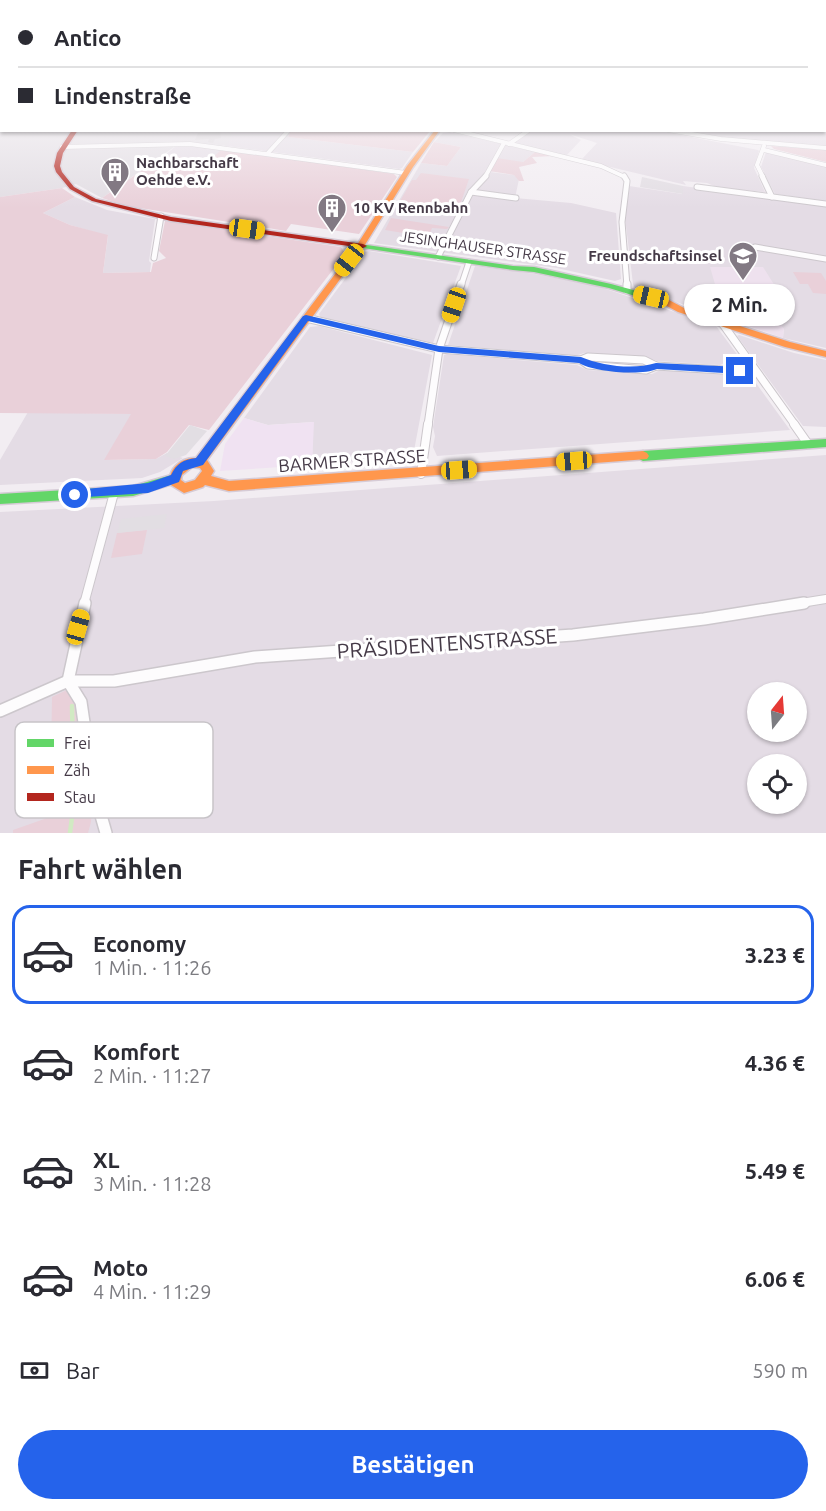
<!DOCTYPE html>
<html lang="de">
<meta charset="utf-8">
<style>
:root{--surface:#fff;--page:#f7f7f7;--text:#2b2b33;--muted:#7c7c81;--line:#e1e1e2;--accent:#2563eb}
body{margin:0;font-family:Ubuntu,sans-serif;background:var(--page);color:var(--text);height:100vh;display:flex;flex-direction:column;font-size:22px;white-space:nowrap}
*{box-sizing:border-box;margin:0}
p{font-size:20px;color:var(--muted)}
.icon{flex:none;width:33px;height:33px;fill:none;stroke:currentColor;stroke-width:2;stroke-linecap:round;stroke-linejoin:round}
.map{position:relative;height:833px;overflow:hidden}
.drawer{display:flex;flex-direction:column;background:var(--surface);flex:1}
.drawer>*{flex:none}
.guide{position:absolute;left:0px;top:0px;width:826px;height:132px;box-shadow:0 2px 4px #0004;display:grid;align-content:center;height:132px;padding:0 18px;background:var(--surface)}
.needle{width:39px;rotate:17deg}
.buttons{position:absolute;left:747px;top:682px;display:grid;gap:12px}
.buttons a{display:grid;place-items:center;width:60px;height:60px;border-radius:50%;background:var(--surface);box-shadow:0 2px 4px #0004;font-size:30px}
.end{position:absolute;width:27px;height:27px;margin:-14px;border:8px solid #2563eb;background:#fff;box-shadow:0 0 0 3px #fff}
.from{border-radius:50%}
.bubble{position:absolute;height:42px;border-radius:21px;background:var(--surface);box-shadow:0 2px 4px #0004;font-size:20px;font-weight:600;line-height:42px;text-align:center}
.car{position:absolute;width:18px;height:36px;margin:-18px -9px;border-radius:8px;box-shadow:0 0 4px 2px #0007;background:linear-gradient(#f5c518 24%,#345 0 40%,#f5c518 0 76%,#345 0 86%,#f5c518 0)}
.guide b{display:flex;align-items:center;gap:21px;height:57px;font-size:22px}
.guide b+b{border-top:2px solid var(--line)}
.guide i{width:15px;height:15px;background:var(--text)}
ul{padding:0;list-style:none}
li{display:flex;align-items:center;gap:18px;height:99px;margin:0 12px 9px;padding:0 6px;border:3px solid transparent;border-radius:18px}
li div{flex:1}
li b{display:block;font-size:22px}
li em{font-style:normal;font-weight:600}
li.active{border-color:var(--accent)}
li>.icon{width:54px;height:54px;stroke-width:1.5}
h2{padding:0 18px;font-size:27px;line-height:72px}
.pay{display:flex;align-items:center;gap:15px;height:66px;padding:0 18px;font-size:22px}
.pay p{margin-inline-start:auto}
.action{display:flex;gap:12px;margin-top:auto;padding:12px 18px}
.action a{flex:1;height:69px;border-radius:36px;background:var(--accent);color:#fff;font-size:24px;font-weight:600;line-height:69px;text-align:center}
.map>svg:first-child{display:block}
.residential{fill:#e4dce5;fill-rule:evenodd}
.commercial{fill:#f0e2f2}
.industrial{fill:#e2dde3}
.education{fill:#eee1ee}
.green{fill:#e9d0d9}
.parking{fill:#e2dee3}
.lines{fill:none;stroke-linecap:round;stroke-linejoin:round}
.stream{stroke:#d1eac3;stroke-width:4.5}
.building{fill:#dbd6db}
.street-far4-casing{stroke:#ccc7cc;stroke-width:5}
.street-far3-casing{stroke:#ccc7cc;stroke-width:7}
.street-far2-casing{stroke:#ccc7cc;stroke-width:9}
.street-far1-casing{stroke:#ccc7cc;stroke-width:10}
.street-casing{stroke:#ccc7cc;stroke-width:14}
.fast-casing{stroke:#d6cbd6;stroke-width:3}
.slow-casing{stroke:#d6cbd6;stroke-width:3}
.jam-casing{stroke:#d6cbd6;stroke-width:3}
.street-far4{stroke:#fdfcfd;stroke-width:4}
.street-far3{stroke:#fdfcfd;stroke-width:5}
.street-far2{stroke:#fdfcfd;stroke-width:7}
.street-far1{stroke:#fdfcfd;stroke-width:8}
.street{stroke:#fdfcfd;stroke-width:11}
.fast{fill:#63d668;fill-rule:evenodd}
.slow{fill:#ff974d;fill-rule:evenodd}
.jam{fill:#b3261e;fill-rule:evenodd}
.route{fill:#2563eb}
.labels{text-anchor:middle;stroke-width:6;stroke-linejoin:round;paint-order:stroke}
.far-poi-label{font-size:15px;font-weight:bold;fill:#453a47;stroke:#fff;text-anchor:start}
.far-street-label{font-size:15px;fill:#453a47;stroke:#fff}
.street-label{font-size:18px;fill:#453a47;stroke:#fff}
.near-street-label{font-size:21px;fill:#453a47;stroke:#fff}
.key{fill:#fff;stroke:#c7c4c8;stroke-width:1.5}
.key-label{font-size:16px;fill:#453a47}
</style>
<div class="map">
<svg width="826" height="833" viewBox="0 0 826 833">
<rect width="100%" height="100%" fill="#f2edf2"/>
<g class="residential">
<polygon points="232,130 290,131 288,137 413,152 402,168 399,169 227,146 209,161 165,155 177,145 201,143 225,146"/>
<polygon points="531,130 660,131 758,150 759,151 754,168 765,192 719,188 707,183 683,181 686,185 581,160 597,143 569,134 581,140 566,156 513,143"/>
<polygon points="684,131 823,131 826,134 826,146 721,137"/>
<polygon points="450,132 535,152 523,162 490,172 514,175 519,179 515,198 571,203 616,213 621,279 615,281 557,268 374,243 421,163 447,166 461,147 434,142 443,133"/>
<polygon points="766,152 826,166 826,201 775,194 761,167"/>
<polygon points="629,186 682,194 683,186 826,206 826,348 783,338 784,329 719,297 724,315 713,312 711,314 635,288 633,284 624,209"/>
<polygon points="75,197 107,210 155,219 149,261 151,263 150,272 103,273 108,236 70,225 43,213"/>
<polygon points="369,251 461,266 433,343 321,318 319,314 365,252"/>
<polygon points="475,266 535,274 597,286 716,326 742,361 741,363 726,362 720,365 657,361 646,357 584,353 575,356 448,345"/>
<polygon points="319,326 432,355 413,456 312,465 313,422 268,425 244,418 310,327"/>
<polygon points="739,335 794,353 826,360 826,427 803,426 737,336"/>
<polygon points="447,354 577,365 587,370 652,374 660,370 724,374 733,378 753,379 790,430 437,456 433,447 435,436 433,427 444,355"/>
<polygon points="28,412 132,414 105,460 156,459 167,453 183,458 160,472 142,478 0,485 0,460"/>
<path d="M826,455V833H0V512L214,501ZM758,693H796V732H758ZM758,765H796V804H758Z"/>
</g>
<polygon class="commercial" points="244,418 268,425 314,422 312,465 220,471 225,444"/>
<g class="industrial">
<polygon points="0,92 2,130 233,131 227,146 201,143 177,145 102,198 76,184 62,188 0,197"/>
<polygon points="642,177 683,186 683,194 640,187"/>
</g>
<polygon class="education" points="710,267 763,267 787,305 765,303 784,329 783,338 730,320 724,315"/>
<g class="green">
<polygon points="291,130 430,131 413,152 288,137"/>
<polygon points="434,142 461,147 447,166 421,163"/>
<polygon points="771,146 826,150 826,162 774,149"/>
<polygon points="222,149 394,174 397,177 359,234 291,224 286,231 268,228 127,206 102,198 164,155 209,161"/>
<polygon points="535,152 554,156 532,157 537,163 519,167 524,181 519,181 514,175 489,171 497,158 523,162"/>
<polygon points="421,173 469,179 458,211 399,203 412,180 416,180"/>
<polygon points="62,188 75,197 43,213 70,225 108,235 103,273 151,272 153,263 166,258 159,251 165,221 341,247 345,254 209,430 189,425 167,452 156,459 104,460 131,414 0,413 0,197"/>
<polygon points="391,218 449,227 447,229 432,228 428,237 385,230"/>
<polygon points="793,272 821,273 826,281 826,294 813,293 808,284 800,284"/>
<polygon points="147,530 142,554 111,558 117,533"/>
<polygon points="71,688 81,703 93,791 91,822 88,833 13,833 13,830 50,817 52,697"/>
</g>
<g class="parking">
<polygon points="190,425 207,431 186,455 174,459 165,456"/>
<polygon points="167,514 164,528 117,533 121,519"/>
</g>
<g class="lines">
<polyline class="stream" points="70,833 74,802 72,706"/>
</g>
<polygon class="building" points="220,132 221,138 215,139 213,143 208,142 209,139 195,140 198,133"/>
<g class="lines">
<g class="street-far4-casing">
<g id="street-far4">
<polyline points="454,130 601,166 625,177"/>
<polyline points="668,130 721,139 826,148"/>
<polyline points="509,144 529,130"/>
<polyline points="62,147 190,144 406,173"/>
<polyline points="764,150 826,165"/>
<polyline points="267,154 289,130"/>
<polyline points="485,177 504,143"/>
<polyline points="763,177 757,165 764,146"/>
</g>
</g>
<g class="street-far3-casing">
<g id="street-far3">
<polyline points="624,176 627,181 622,222 627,286"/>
<polyline points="762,176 772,197"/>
<polyline points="697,187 826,204"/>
<polyline points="471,192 516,198"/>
<polyline points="755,247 826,259"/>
<polyline points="438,257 471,192 486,176"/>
<polyline points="154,258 161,216"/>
<polyline points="461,286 469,262"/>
</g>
</g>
<g class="street-far2-casing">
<g id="street-far2">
<polyline points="627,284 627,290"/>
<polyline points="306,318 439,349 581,360 588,365 646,370 656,366"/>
<polyline points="722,323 795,425"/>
<polyline points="581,360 588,357 644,360 656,366 755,372"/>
<polyline points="428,425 439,349 461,284"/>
</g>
</g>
<g class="street-far1-casing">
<g id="street-far1">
<polyline points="794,424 808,444"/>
<polyline points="421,474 428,424"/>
<polyline points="84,604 114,493"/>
<polyline points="795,604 826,599"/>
</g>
</g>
<g class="street-casing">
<g id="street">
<polyline points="68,681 85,603"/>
<polyline points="68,681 81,702 94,791 106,833"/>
<polyline points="0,711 68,681 114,681 255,657 573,635 704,619 804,603"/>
</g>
</g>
<g class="fast-casing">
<g id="fast">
<polygon points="360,244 513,266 534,267 611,284 648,294 649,296 645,299 609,288 534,272 513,270 363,248 360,248"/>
<polygon points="826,439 826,447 643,461 639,459 637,456 639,453 643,451"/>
<polygon points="175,474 179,476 181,479 179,482 133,496 0,504 0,494 133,486"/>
</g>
</g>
<g class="slow-casing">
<g id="slow">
<rect x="825" y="100" width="1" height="4"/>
<path d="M435,130H440L413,167L363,248L207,460L214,471L211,476L229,481L643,451L647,453L649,456L647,459L229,491L205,485L203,487L184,493L171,485C166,470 181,457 196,458L357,245L407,166ZM192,467L200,468L202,471L195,480L185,483L181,480L182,475Z"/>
<polygon points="645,293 669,300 684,308 790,342 826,351 826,357 785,347 678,312 663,304 642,298 641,296"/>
</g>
</g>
<g class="jam-casing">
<polygon id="jam" points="72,130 78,130 63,153 60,166 62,172 74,187 96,199 171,217 363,244 367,246 363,248 171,221 92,201 70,189 56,172 54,166 57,153"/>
</g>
<use href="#street-far4" class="street-far4"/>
<use href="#street-far3" class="street-far3"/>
<use href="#street-far2" class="street-far2"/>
<use href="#street-far1" class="street-far1"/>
<use href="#street" class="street"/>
<use href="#fast" class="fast"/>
<use href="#slow" class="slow"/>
<use href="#jam" class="jam"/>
</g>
<linearGradient id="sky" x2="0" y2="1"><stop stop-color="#9fcad9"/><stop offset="0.44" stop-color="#f9f7f9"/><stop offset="1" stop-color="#f9f7f9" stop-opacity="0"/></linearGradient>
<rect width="826" height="208" fill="url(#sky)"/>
<path class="route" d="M306,315L439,346L581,357C602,366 634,370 656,363L740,367L745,371L740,374L657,369C642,376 593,372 579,363L439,352L308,321L203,465L183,471L179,482L148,493L71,498V492L75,490L148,483L171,475C177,463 183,460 196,458L303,316Z"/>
<defs>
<g id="building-pin" transform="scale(1.5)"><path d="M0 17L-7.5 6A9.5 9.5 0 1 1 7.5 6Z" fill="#827983" stroke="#fff"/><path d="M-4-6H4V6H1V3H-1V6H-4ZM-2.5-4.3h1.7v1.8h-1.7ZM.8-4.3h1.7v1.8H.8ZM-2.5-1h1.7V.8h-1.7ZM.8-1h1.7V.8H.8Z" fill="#fff"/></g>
<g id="school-pin" transform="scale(1.5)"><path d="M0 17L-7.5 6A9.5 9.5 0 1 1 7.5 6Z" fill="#827983" stroke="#fff"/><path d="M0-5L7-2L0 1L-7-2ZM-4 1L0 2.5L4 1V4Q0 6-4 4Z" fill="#fff"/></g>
</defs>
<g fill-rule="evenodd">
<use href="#building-pin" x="115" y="172"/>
<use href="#building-pin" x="332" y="208"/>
<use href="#school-pin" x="743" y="256"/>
</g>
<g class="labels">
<g class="far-poi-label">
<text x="136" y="168">Nachbarschaft<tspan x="136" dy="17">Oehde e.V.</tspan></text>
<text x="353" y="213">10 KV Rennbahn</text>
<text x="722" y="261" text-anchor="end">Freundschaftsinsel</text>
</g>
<g class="far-street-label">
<text transform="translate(483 248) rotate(8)" y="5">JESINGHAUSER STRASSE</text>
</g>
<g class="street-label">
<text transform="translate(352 461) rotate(-4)" y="6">BARMER STRASSE</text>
</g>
<g class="near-street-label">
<text transform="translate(447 644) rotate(-4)" y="7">PRÄSIDENTENSTRASSE</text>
</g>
</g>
<rect x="15" y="722" width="198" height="96" rx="9" class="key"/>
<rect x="27" y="739" width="27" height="8" fill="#63d668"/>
<rect x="27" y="766" width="27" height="8" fill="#ff974d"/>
<rect x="27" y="793" width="27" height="8" fill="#b3261e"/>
<g class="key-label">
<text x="64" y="749">Frei</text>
<text x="64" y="776">Zäh</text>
<text x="64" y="803">Stau</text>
</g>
</svg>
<div class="buttons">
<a><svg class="needle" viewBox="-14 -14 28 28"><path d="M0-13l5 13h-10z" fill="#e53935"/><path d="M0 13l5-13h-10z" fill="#7c7c81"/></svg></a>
<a><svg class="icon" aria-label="locate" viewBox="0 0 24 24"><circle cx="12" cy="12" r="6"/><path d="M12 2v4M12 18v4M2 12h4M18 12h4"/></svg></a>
</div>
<i class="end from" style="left:75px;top:495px"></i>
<i class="end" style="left:740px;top:371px"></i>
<div class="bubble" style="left:684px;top:284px;width:111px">2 Min.</div>
<i class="car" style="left:247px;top:229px;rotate:98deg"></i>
<i class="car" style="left:349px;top:260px;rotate:218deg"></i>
<i class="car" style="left:651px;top:297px;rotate:283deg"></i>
<i class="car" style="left:454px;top:305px;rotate:199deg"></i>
<i class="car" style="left:574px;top:461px;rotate:266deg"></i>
<i class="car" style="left:459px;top:470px;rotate:86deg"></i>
<i class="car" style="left:78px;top:627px;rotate:16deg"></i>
<div class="guide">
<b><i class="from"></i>Antico</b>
<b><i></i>Lindenstraße</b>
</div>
</div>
<section class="drawer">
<h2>Fahrt wählen</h2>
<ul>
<li class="active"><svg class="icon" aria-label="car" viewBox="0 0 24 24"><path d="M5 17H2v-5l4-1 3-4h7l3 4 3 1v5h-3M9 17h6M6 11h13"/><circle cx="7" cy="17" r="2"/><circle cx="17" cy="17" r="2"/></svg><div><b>Economy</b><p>1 Min. · 11:26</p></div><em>3.23 €</em></li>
<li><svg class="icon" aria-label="car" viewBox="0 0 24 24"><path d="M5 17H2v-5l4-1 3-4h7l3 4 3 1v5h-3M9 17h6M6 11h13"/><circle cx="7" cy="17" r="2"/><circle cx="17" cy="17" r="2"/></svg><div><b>Komfort</b><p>2 Min. · 11:27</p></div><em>4.36 €</em></li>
<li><svg class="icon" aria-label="car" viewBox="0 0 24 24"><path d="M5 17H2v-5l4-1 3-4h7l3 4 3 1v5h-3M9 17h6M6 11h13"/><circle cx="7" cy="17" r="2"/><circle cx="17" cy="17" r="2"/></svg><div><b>XL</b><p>3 Min. · 11:28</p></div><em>5.49 €</em></li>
<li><svg class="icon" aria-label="car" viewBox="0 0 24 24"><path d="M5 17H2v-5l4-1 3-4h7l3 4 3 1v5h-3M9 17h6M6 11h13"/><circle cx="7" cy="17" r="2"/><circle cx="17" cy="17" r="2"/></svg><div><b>Moto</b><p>4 Min. · 11:29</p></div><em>6.06 €</em></li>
</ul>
<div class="pay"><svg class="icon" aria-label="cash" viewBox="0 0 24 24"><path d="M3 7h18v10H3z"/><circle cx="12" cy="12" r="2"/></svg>Bar<p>590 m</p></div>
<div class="action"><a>Bestätigen</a></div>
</section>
